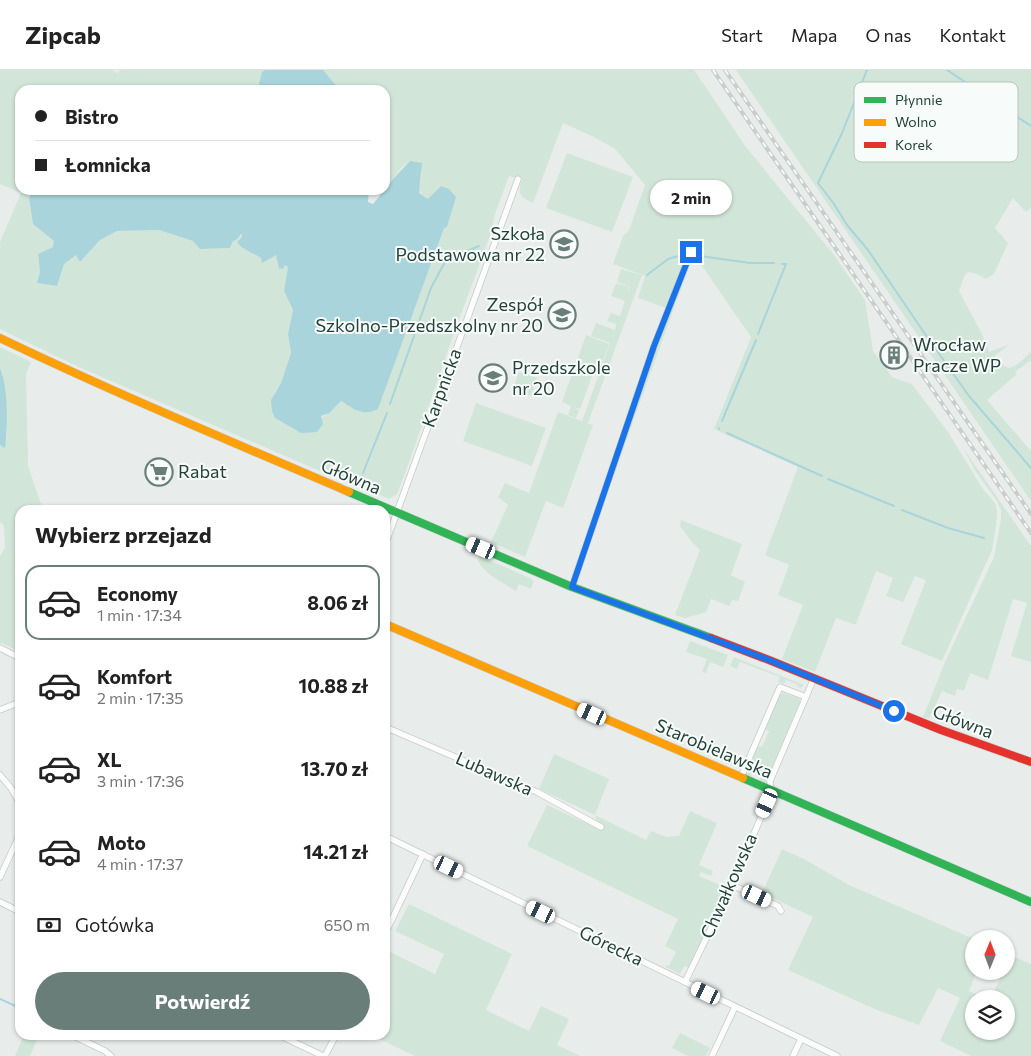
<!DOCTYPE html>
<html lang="pl">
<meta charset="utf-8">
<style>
:root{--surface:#fff;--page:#f2f2f2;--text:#222;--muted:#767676;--line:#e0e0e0;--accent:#697e78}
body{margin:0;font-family:Commissioner,sans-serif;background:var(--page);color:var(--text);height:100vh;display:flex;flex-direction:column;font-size:19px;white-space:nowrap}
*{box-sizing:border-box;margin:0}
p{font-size:16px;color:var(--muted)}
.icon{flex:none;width:28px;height:28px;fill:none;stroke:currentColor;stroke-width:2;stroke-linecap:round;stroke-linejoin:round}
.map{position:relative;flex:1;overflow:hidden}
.drawer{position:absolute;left:15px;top:435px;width:375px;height:535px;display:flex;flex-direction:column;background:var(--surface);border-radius:15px;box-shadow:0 1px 4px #0004}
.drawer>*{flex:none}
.guide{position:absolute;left:15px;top:15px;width:375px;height:110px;border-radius:15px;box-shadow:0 1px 4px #0004;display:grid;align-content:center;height:110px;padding:0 20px;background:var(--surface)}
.needle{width:32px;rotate:1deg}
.buttons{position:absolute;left:965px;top:860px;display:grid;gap:10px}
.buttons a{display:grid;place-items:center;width:50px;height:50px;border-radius:50%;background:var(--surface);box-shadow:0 1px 4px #0004;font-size:25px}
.end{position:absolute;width:22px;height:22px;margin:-11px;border:6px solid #1a73e8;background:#fff;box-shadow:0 0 0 2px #fff}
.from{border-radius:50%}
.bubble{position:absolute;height:35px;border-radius:18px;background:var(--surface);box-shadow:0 1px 4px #0004;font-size:16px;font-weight:700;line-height:35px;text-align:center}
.car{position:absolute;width:15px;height:30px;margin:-15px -8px;border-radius:6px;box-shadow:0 0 4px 1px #0007;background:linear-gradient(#fff 24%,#345 0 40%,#fff 0 76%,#345 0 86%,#fff 0)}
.guide b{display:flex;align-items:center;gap:18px;height:48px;font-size:19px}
.guide b+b{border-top:1px solid var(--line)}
.guide i{width:12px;height:12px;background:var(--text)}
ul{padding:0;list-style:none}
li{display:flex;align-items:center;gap:15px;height:75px;margin:0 10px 8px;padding:0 10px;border:2px solid transparent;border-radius:15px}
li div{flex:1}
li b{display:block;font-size:19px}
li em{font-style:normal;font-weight:700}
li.current{border-color:var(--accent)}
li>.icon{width:45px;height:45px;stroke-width:1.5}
h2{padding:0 20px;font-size:22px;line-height:60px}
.pay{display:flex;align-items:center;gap:12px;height:55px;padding:0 20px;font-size:19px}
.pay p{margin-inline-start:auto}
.action{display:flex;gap:10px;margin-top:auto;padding:10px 20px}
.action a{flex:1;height:58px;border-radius:30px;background:var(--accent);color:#fff;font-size:20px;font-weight:700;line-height:58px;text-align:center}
header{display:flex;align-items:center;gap:30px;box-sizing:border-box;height:70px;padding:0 25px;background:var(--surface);border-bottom:1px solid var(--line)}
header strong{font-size:24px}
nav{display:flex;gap:28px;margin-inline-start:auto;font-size:18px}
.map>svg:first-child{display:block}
.green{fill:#d1e6d8}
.water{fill:#a9d4db}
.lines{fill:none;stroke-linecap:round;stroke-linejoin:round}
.stream{stroke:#a9d4db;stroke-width:2}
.street-casing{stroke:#c5cac8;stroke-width:7}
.fast-casing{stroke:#c3cbc8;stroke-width:9}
.slow-casing{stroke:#c3cbc8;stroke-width:9}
.jam-casing{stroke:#c3cbc8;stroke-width:9}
.street{stroke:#fcfcfc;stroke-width:5.5}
.fast{stroke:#30b455;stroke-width:8}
.slow{stroke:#ff9f0a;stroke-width:8}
.jam{stroke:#e5322d;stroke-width:8}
.rail-casing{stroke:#c9cdcc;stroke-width:4}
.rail{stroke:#f7fbf9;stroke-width:2;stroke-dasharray:5.5;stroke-linecap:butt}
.route{stroke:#1a73e8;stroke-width:6}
.labels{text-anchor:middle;stroke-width:4;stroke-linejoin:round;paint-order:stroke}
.poi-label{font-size:18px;fill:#24423a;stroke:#f7fbf9;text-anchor:start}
.street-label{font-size:18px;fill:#24423a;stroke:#f7fbf9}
.key{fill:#f7fbf9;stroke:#b8c4c0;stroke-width:1}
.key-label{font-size:14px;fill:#24423a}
</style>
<header>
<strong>Zipcab</strong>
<nav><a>Start</a><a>Mapa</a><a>O nas</a><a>Kontakt</a></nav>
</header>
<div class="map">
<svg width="1031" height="986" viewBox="0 0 1031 986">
<rect width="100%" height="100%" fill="#e8edeb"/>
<g class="green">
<path d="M0,0H111L118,3L120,0H265L262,2L271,20H20V120H32L29,128L33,154L54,171L53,177L38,184L40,202L38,213L57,216L64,194L76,185L80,192L100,170L117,161L159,160L193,171L201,179L230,178L233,171L236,170L240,163H242V167L237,172C242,180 254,183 262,188L261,191L276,185L288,197L284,221L293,240L288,264L291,283L281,313L275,322V348L301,363C314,352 329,343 341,331L360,342L378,339L444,157L447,156L456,127L428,129L419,122L422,104L410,91L402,97L385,119V20H340L323,0H694L746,77L834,185L865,230L873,281L892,307L912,314L948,362L983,419L995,433L997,441V449L992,480L942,591L901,574L926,510L915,506L903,532L886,526L893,508L876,501L856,554H853L836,548L815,602L782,589L803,535L778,525L789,495L765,485L798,397L714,359L751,267L696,187L692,188L611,413L608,412L669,239L638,228L645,206L613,194L623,166L629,160L645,115L615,79L594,67L563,53L533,133C521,127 516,124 522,110L509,106L495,144L490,166L454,263L410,390L397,424L389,429L378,424L379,422L350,414L81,298L0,259V172L21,123L0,114Z"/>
<path d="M736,0H1031V138L1026,142L1013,128L995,158L1008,173L994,204L986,209L977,204L968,202L965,205L959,221L981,262L989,282L1008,275L994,287H997C999,289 1003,295 1006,297C1014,301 1026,286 1031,282V292L1030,291L1015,302L1017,304L987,330L1031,381V431Z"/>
<polygon points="567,83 633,107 612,162 546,138"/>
<polygon points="621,199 642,205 588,353 584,352 593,355 563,438 546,431 525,487 491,472 508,435 498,427 505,413 529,423 558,342 582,351 610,273 591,266 596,253 615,260 616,254 607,251 611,243 620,246 625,231 611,226 616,213 629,217 628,222 630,217 617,212"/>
<polygon points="586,265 609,274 601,296 596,295 580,339 573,337 579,340 576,348 568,345 571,336 562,332 572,304 577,305 582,290 586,291 578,288"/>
<polygon points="0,277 31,292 26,304 28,396 43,440 20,440 20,582 2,573 0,574 0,487 5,477 4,455 0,452 0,375 5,377 7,365 3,305 0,298"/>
<polygon points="519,302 537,308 531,326 513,320"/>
<polygon points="476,333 546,358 532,396 463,371"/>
<polygon points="963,378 1031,476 1031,592 1011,586 1027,533 1013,529 988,610 970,603 964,621 957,619 955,626 942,621 929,649 923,647 945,592 994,487 1001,449 1001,440 997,431 976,402"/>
<polygon points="681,450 742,474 731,505 745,512 738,531 732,530 729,536 711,529 706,542 685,548 675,545 700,480 692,472 680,456"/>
<path d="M479,486L530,508L534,511L531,519L519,514L516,521C502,512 486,505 478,491Z"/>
<polygon points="690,571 728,585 723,597 710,592 706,603 702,602 707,589 686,582"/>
<polygon points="734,587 804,615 800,618 797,615 797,614 786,610 784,614 778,612 780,607 740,592 737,599 730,596"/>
<polygon points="784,623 800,629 800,632 765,714 759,712 761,707 752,703 750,708 746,707 745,703 758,676 762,677 769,661 764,659 779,625"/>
<polygon points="554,684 609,709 595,745 646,770 651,761 666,767 679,766 690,741 717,753 699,795 713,801 711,806 701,802 699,806 727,818 689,898 684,896 680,904 666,897 667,895 669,896 676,882 665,876 678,849 527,776 547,735 599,759 595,745 539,719"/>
<polygon points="782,779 804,789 849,815 974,869 974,901 977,901 969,921 987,929 974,929 974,961 1006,961 1006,929 991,929 1003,901 1006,901 1006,893 1010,885 1031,894 1031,986 971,986 940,971 960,928 938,918 919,955 877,940 788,900 813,847 762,823"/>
<polygon points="409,834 512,884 486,940 529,961 541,936 569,949 557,975 580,986 415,986 371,965 385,965 386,880 435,904 444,884 395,861"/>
<polygon points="680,963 710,978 706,986 688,986 672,978"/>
<polygon points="24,965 39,965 30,986 15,986"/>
</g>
<g class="water">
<polygon points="265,0 323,0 340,20 287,20 284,18 282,20 271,20 268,16 261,19 259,14 262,2"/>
<path d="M410,91L422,93L419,123L428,129L441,116L449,119L456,127L447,157L444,158L378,339C362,347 354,339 341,331L329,343L321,346L323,354L317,362L301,363L275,348L272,341L271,330L281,313L291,283L288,264L293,240L284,221L288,197L285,195L283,199L279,198L276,185L262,193L261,188C254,183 242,180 237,172L242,167V163L236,170L233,171L230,178L200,179L193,171L159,160L117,161L100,170L80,192L76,185L64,194L57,216L37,213L40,202L38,184L53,177L54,171L33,154L29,128L32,120H369L368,132L373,134L393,109Z"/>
<path d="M0,298C8,315 8,358 5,378L0,375Z"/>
</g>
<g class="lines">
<g class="stream">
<polyline points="867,0 842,63 818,113 834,134 847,155 868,180 923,261 969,326 1031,398"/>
<polyline points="947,0 1031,56"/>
<polyline points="693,185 750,193 774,193"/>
<polyline points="647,205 668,189 685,184"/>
<polyline points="758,264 786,194 782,194"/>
<polyline points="390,334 431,218 446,190 479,176"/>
<polyline points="722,351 756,270"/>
<polyline points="719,359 719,358"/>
<polyline points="727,363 822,406"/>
<polyline points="363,403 387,343"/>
<polyline points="828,409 894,436"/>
<polyline points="902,440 948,458 984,468"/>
<polyline points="0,929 20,938"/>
</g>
<g class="street-casing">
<g id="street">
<polyline points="385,475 518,109"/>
<polyline points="572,517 654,276 691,182"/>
<polyline points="0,578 20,588"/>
<polyline points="0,640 20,632"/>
<polyline points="385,657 537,722 601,757"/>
<polyline points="0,705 11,718 20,734"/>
<polyline points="741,707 780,617 806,627"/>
<polyline points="385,766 837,986"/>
<polyline points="0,807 20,764"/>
<polyline points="732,815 778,836 781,841"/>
<polyline points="0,832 20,842"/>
<polyline points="385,864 423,784"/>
<polyline points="685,912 732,815 767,733 771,720 770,711 814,608"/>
<polyline points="72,965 105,981 111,986"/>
<polyline points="279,965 323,986"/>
<polyline points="325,986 336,965"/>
<polyline points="712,986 735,937"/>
<polyline points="793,986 801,969"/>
</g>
</g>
<g class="fast-casing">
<g id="fast">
<polyline points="349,422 572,517 711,568"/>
<polyline points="743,708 1031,832"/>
</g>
</g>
<g class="slow-casing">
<g id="slow">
<path d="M0,268C115,323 232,372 349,422"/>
<polyline points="385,554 743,708"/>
</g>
</g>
<g class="jam-casing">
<polyline id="jam" points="711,568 769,590 941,660 1031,692"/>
</g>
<use href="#street" class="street"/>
<use href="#fast" class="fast"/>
<use href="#slow" class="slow"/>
<use href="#jam" class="jam"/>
<g class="rail-casing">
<g id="rail">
<polyline points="713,0 1031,463"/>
<polyline points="725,0 1031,444"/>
</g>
</g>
<use href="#rail" class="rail"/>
</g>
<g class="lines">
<polyline class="route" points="691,182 654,276 572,517 769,590 894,641"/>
</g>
<defs>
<g id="school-ring" transform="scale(1.4375)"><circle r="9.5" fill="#f7fbf9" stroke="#697e78" stroke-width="1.5"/><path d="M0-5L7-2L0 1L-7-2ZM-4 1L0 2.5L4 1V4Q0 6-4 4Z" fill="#697e78"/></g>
<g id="building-ring" transform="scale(1.4375)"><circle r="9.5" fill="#f7fbf9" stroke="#697e78" stroke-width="1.5"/><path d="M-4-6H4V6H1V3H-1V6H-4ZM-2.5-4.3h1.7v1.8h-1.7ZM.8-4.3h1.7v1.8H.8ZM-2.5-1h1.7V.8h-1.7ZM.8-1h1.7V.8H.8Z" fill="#697e78"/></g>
<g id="supermarket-ring" transform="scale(1.4375)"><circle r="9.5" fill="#f7fbf9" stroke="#697e78" stroke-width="1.5"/><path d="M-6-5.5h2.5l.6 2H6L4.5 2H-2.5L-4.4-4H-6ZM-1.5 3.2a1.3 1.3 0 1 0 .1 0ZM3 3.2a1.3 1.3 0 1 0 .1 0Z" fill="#697e78"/></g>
</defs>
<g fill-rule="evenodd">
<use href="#school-ring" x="564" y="174"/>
<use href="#school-ring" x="562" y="245"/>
<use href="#building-ring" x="894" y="285"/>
<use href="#school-ring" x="493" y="308"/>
<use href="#supermarket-ring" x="159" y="402"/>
</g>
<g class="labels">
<g class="poi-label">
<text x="545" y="170" text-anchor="end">Szkoła<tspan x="545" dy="21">Podstawowa nr 22</tspan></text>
<text x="543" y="241" text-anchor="end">Zespół<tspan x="543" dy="21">Szkolno-Przedszkolny nr 20</tspan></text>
<text x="913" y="281">Wrocław<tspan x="913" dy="21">Pracze WP</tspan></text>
<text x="512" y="304">Przedszkole<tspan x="512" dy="21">nr 20</tspan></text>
<text x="178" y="408">Rabat</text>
</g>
<g class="street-label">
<text transform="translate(442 318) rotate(-70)" y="6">Karpnicka</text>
<text transform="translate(351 407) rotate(23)" y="6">Główna</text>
<text transform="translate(963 652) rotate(21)" y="6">Główna</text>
<text transform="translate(714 679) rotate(23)" y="6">Starobielawska</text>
<text transform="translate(494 704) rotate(24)" y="6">Lubawska</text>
<text transform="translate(729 816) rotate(-66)" y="6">Chwałkowska</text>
<text transform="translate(611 876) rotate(26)" y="6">Górecka</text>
</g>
</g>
<rect x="854" y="12" width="164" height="80" rx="8" class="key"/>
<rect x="864" y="27" width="22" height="6" fill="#30b455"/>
<rect x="864" y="49" width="22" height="7" fill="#ff9f0a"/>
<rect x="864" y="72" width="22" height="6" fill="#e5322d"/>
<g class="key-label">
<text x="895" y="35">Płynnie</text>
<text x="895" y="57">Wolno</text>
<text x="895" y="80">Korek</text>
</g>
</svg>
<div class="buttons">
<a><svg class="needle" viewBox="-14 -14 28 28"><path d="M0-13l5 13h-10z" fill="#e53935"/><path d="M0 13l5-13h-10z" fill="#767676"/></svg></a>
<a><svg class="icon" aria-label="layers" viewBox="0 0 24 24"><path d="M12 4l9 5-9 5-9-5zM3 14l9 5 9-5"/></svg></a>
</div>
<i class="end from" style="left:894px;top:641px"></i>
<i class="end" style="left:691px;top:182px"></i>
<div class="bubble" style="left:650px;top:110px;width:82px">2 min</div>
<i class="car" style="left:481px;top:478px;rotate:293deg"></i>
<i class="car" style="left:592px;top:644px;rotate:294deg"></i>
<i class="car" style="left:767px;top:733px;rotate:204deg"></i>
<i class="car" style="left:449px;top:797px;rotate:116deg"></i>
<i class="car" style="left:757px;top:826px;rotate:115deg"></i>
<i class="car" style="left:541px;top:842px;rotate:296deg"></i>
<i class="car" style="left:706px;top:923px;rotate:296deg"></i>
<div class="guide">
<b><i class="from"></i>Bistro</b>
<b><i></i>Łomnicka</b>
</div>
<section class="drawer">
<h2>Wybierz przejazd</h2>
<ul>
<li class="current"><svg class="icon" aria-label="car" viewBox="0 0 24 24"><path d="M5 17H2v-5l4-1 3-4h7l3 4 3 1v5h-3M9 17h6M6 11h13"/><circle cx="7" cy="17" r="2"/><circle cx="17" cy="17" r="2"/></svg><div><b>Economy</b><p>1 min · 17:34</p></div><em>8.06 zł</em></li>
<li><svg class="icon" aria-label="car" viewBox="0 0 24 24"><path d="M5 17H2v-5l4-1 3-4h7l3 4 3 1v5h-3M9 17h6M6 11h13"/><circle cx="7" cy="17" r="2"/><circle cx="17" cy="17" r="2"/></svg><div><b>Komfort</b><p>2 min · 17:35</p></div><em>10.88 zł</em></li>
<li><svg class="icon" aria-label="car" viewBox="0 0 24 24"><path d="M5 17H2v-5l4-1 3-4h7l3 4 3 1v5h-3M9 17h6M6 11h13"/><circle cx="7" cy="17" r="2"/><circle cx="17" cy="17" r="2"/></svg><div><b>XL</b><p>3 min · 17:36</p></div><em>13.70 zł</em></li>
<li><svg class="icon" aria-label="car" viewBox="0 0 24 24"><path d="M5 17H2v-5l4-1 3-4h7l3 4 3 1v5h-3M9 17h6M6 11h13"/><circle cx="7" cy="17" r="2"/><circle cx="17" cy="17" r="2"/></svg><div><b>Moto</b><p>4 min · 17:37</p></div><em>14.21 zł</em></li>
</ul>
<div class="pay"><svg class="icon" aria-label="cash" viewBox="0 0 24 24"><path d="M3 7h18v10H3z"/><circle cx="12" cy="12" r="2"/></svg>Gotówka<p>650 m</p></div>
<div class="action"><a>Potwierdź</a></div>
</section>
</div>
